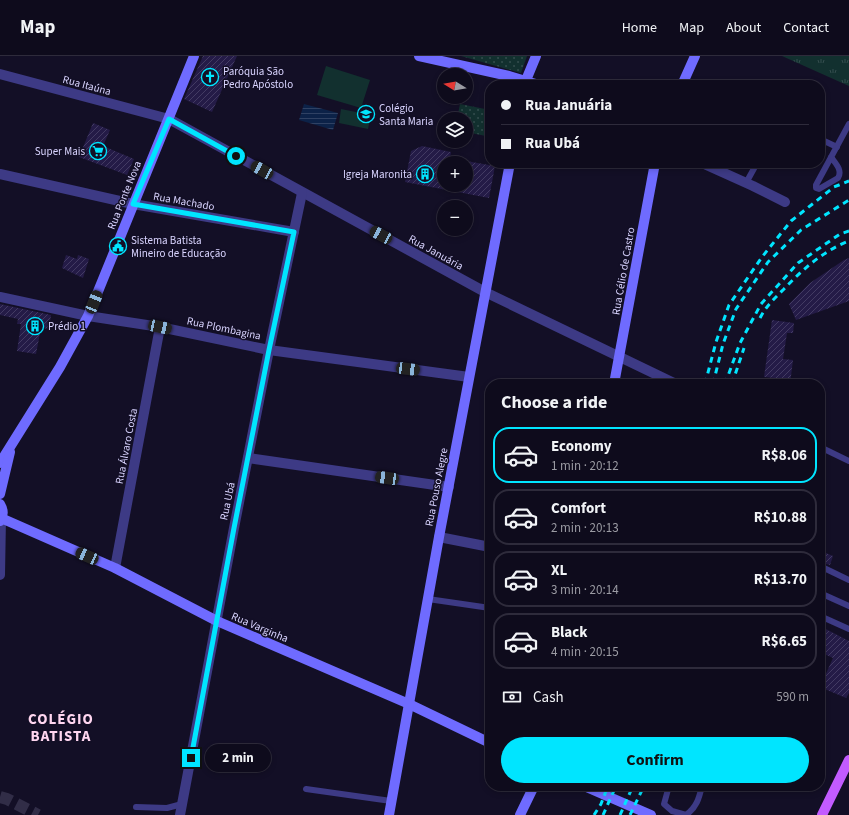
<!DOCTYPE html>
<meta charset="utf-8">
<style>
:root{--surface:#0e0b1c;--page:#1c1929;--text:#f1f3f6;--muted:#9b9ba3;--line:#2e2b3b;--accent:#00e5ff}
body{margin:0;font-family:"Source Sans 3",sans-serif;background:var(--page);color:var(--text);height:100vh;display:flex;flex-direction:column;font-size:15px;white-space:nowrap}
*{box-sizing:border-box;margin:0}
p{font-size:13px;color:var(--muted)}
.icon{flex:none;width:22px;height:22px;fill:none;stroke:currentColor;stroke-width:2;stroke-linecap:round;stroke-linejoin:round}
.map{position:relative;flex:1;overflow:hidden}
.details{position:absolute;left:485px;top:323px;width:340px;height:412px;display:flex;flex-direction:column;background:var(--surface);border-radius:16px;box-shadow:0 2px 6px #0003,0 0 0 1px var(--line)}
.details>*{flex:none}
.guide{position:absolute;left:485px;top:24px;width:340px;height:88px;border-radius:16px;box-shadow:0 2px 6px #0003,0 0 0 1px var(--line);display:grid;align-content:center;height:88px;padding:0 16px;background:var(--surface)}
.needle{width:26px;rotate:281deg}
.tools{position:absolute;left:437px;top:12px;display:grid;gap:8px}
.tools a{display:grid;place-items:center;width:36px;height:36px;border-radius:50%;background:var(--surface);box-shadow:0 2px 6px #0003,0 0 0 1px var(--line);font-size:20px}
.end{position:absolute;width:18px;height:18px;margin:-9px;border:5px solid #00e5ff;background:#111;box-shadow:0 0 0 2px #111}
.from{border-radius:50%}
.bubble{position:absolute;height:28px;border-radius:14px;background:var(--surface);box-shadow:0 2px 6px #0003,0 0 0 1px var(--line);font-size:13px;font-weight:700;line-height:28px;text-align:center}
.car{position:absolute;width:12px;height:24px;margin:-12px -6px;border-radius:5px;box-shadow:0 0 3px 1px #0007;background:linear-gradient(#222 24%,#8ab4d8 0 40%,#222 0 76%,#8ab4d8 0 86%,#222 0)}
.guide b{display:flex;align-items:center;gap:14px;height:38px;font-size:15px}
.guide b+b{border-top:1px solid var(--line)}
.guide i{width:10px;height:10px;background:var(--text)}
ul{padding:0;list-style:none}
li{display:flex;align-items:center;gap:12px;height:56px;margin:0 8px 6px;padding:0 8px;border:2px solid var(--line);border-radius:16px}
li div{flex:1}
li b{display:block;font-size:15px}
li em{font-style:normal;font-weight:700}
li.selected{border-color:var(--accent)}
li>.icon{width:36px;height:36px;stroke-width:1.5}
h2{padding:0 16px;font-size:18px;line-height:48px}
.pay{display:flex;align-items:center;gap:10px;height:44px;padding:0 16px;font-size:15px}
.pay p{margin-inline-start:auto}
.cta{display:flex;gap:8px;margin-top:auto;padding:8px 16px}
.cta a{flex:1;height:46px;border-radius:24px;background:var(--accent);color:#111;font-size:16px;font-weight:700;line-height:46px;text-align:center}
header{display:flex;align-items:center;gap:24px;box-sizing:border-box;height:56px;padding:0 20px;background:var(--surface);border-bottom:1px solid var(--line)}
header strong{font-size:19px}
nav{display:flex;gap:22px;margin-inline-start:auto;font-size:14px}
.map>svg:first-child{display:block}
.grass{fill:url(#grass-tufts)}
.garden{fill:url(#garden-dots)}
.pitch{fill:#12302f}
.water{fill:url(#water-rules)}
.building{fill:url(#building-hatch)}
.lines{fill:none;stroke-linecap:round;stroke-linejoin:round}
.highway-tunnel{stroke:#312d47;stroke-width:12;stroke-dasharray:12 6;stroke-linecap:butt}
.lane{stroke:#3d3a85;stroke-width:6}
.street{stroke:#3d3a85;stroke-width:10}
.secondary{stroke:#6f6bff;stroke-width:10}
.primary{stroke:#c25bff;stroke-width:10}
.rail{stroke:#00e5ff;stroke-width:3;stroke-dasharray:6 5;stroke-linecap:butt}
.route{stroke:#00e5ff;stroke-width:5}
.labels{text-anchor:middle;stroke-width:3;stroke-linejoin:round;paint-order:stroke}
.poi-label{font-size:11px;fill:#d9d4ff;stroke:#130f26;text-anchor:start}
.street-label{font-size:11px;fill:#d9d4ff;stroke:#130f26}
.district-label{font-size:15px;font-weight:bold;letter-spacing:1px;fill:#ffd6f0;stroke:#130f26}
</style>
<header>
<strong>Map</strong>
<nav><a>Home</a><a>Map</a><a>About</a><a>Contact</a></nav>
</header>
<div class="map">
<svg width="849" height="759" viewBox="0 0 849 759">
<defs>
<pattern id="grass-tufts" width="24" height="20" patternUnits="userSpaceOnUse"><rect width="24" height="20" fill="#12302f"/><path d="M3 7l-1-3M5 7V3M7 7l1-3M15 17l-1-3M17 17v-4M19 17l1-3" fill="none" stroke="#344d4e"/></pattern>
<pattern id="garden-dots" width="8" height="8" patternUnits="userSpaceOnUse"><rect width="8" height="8" fill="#12302f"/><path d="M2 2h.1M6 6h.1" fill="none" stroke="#344d4e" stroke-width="1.8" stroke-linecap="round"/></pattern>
<pattern id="water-rules" width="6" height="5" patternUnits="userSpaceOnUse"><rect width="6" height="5" fill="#0c2248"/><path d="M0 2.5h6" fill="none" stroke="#2f4163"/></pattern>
<pattern id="building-hatch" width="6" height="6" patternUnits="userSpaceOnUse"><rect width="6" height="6" fill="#241b47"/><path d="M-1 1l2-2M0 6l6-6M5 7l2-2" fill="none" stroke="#433b63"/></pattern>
</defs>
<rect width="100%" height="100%" fill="#130f26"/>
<polygon class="grass" points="782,0 849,0 849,30"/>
<g class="garden">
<polygon points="461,0 527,0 521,17"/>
<polygon points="460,48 490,54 490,62 486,80 466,76 466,63 457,63"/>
</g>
<g class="pitch">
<polygon points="326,10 370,24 361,52 317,39"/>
<polygon points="341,53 371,59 368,73 339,67"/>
</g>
<polygon class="water" points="304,48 338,57 333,74 299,64"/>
<g class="building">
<polygon points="203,0 237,0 212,56 184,43"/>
<polygon points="93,67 110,74 103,90 134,103 127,119 79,101"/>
<polygon points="422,90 451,96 449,107 444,107 444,129 466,129 466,105 495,110 489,142 405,126 411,95"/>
<polygon points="66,199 77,203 78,199 89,203 83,222 62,212"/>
<polygon points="849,202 849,245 796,264 789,248 810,227 844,204"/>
<polygon points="0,248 51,259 49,273 41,272 36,298 17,295 21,268 17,268 18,263 0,259"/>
<polygon points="772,264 794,267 793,277 787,277 783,303 793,304 790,328 774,328 775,322 764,321"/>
<polygon points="826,497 833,500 830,509 822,507"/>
<polygon points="820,570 849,585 849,637 846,642 820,631 833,602 820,596"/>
</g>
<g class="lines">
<polyline class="highway-tunnel" points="0,741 7,743 38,759"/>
<g class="lane">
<polyline points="820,83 837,91"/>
<path d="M831,101C835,107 843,114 838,122L819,133L816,132V129L849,68"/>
<polyline points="746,127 757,107"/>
<polyline points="820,391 849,405"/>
<polyline points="820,513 824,512 849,524"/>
<polyline points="820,537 849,550"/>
<polyline points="428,543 490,552"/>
<polyline points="820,560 849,573"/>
<path d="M669,730L664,748L672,755L686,759C697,751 699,742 702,730"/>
<polyline points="306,733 391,745"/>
<polyline points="136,751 167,752 182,748"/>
</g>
<g class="street">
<polyline points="0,18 169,63 485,236 676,328"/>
<polyline points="702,107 753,130 785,146"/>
<polyline points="0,118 133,148 294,176"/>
<polyline points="0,241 88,260 160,271 269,294 469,321"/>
<polyline points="248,402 449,431"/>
<polyline points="439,481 490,491"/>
<polyline points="115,512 160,271"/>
<polyline points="0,519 1,462"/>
<polyline points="180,759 234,472 269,294 302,137"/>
</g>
<g class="secondary">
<polyline points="419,0 509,20 539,29"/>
<polyline points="524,29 536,0"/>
<polyline points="682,29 695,0"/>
<polyline points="614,328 655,107"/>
<polyline points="0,407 60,311 88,260 194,0"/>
<polyline points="0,438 10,396"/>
<path d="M0,448C3,453 4,459 0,465"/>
<polyline points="1,462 115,512 217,565 409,648 490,687"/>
<polyline points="584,730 651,759"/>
<polyline points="389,759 439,481 510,107"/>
<polyline points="520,759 534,730"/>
</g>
<polyline class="primary" points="822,759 849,704"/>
<g class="rail">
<path d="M760,262C766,250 775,242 784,233C803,213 823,195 849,185"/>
<polyline points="705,328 716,286 729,249 762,201 791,165 834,131 849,125"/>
<polyline points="713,328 723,288 736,253 768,206 801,174 849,144"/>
<polyline points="725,328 740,287 761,248 798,207 840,178 849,175"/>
<polyline points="732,328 744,292"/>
<polyline points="594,759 601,748 608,730"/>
<polyline points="603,759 616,730"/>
<polyline points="620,759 633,730"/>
<polyline points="630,759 644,730"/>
</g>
</g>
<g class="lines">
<polyline class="route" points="191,702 234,472 269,294 294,176 133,148 169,63 236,100"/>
</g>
<defs>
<g id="church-ring" transform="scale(0.9)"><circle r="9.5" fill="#130f26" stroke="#00e5ff" stroke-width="1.5"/><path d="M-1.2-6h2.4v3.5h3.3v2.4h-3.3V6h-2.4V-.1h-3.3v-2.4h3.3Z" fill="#00e5ff"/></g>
<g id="school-ring" transform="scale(0.9)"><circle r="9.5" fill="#130f26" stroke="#00e5ff" stroke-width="1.5"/><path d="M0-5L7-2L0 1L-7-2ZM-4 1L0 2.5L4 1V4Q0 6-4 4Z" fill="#00e5ff"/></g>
<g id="supermarket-ring" transform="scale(0.9)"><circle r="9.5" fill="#130f26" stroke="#00e5ff" stroke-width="1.5"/><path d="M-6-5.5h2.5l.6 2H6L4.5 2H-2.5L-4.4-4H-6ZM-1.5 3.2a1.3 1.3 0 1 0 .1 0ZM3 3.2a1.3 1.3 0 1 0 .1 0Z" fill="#00e5ff"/></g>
<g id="building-ring" transform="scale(0.9)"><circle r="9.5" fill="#130f26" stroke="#00e5ff" stroke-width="1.5"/><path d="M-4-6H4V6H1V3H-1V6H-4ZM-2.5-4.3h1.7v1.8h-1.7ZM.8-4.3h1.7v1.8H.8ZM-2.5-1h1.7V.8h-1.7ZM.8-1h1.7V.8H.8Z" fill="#00e5ff"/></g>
<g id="civic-ring" transform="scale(0.9)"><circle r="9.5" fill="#130f26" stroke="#00e5ff" stroke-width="1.5"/><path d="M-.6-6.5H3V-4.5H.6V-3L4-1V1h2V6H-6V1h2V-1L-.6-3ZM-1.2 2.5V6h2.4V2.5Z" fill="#00e5ff"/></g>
</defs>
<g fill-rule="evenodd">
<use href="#church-ring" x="210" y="21"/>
<use href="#school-ring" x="366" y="58"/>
<use href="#supermarket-ring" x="98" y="95"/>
<use href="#building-ring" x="425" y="118"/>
<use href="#civic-ring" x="118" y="190"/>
<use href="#building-ring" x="35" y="270"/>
</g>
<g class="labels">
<g class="poi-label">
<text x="223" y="19">Paróquia São<tspan x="223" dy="13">Pedro Apóstolo</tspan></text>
<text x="379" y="56">Colégio<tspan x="379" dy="13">Santa Maria</tspan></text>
<text x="85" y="99" text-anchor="end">Super Mais</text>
<text x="412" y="122" text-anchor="end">Igreja Maronita</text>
<text x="131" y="188">Sistema Batista<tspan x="131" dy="13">Mineiro de Educação</tspan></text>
<text x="48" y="274">Prédio 1</text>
</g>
<g class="street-label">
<text transform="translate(87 29) rotate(15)" y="4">Rua Itaúna</text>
<text transform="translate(124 139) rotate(-68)" y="4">Rua Ponte Nova</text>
<text transform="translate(184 145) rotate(10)" y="4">Rua Machado</text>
<text transform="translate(436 196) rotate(29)" y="4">Rua Januária</text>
<text transform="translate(623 215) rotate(-80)" y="4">Rua Célio de Castro</text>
<text transform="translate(224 272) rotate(12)" y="4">Rua Plombagina</text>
<text transform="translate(126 390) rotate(-79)" y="4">Rua Álvaro Costa</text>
<text transform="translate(436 431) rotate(-79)" y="4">Rua Pouso Alegre</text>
<text transform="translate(227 445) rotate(-78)" y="4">Rua Ubá</text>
<text transform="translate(260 571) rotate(23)" y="4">Rua Varginha</text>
</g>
<g class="district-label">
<text x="61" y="668">COLÉGIO<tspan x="61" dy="17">BATISTA</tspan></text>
</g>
</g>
</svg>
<div class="tools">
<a><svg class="needle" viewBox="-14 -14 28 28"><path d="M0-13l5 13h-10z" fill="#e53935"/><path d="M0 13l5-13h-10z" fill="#9b9ba3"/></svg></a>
<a><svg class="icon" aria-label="layers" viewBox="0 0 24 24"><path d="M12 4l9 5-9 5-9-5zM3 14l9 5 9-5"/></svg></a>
<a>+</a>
<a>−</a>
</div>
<i class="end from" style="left:236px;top:100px"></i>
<i class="end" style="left:191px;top:702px"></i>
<div class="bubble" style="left:205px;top:688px;width:66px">2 min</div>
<i class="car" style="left:262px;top:114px;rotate:299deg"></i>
<i class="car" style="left:381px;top:179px;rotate:298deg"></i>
<i class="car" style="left:94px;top:246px;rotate:22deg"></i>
<i class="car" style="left:160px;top:271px;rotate:102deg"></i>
<i class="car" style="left:408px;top:313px;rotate:97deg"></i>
<i class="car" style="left:387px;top:422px;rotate:278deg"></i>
<i class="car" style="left:87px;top:500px;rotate:294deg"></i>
<div class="guide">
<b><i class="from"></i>Rua Januária</b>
<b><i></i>Rua Ubá</b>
</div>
<section class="details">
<h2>Choose a ride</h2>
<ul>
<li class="selected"><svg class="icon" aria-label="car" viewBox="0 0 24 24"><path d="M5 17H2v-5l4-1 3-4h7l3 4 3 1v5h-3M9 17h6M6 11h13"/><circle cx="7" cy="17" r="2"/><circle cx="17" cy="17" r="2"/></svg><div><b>Economy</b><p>1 min · 20:12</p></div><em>R$8.06</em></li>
<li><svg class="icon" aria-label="car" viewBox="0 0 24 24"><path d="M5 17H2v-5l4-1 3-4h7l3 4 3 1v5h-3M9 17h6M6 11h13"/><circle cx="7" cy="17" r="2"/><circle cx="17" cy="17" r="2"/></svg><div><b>Comfort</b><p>2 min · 20:13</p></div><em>R$10.88</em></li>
<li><svg class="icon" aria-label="car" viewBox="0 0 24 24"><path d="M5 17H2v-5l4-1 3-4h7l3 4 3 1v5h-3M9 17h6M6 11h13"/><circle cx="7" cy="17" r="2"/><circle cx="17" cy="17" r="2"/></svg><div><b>XL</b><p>3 min · 20:14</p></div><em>R$13.70</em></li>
<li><svg class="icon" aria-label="car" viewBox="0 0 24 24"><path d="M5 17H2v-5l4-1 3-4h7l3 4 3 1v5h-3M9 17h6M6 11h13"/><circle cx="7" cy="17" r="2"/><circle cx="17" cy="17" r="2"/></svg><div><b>Black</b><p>4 min · 20:15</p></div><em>R$6.65</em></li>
</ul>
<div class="pay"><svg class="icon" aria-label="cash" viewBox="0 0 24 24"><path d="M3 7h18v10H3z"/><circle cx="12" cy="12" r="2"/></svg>Cash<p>590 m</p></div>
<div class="cta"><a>Confirm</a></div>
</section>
</div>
